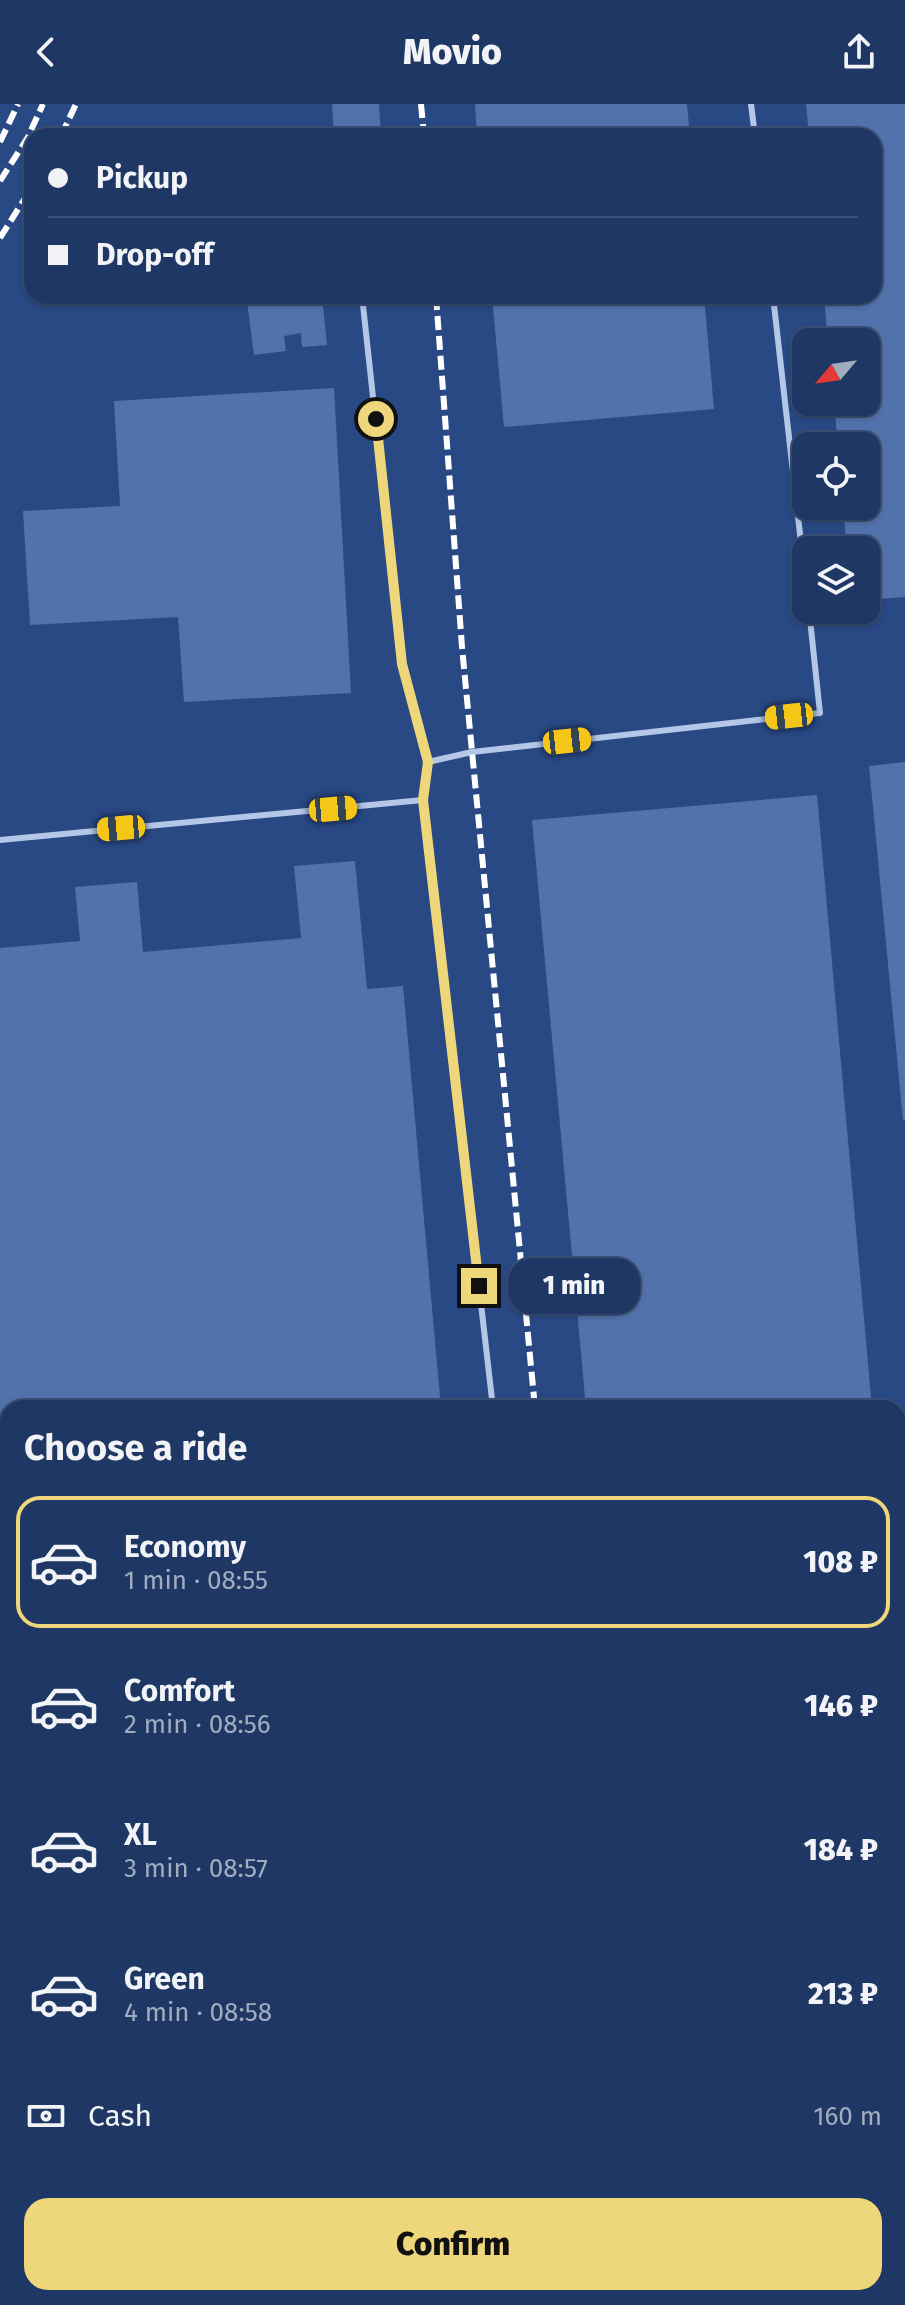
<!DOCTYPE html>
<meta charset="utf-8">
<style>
:root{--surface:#1f3764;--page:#273f6a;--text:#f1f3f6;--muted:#a1acbf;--line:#3c5178;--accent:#eed67b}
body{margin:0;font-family:"Fira Sans",sans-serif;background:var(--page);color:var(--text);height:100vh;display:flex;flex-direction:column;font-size:30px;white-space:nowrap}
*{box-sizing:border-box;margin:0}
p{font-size:26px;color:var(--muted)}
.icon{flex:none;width:44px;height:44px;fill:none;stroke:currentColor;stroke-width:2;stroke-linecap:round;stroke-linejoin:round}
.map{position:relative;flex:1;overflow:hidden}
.drawer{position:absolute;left:0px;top:1296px;width:906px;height:906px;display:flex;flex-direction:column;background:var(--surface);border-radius:24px 24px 0 0;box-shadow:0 2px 6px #0004,0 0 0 2px var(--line)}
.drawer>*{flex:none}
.top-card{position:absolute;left:24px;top:24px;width:858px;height:176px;border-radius:24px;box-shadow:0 2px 6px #0004,0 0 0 2px var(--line);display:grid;align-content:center;height:176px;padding:0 24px;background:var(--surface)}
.needle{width:52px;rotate:241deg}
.fabs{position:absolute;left:792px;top:224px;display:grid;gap:16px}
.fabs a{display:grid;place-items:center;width:88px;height:88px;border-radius:16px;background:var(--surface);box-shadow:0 2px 6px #0004,0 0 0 2px var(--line);font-size:40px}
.end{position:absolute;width:36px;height:36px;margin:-18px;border:10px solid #eed67b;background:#111;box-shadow:0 0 0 4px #111}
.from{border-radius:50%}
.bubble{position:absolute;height:56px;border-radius:24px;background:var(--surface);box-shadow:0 2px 6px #0004,0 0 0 2px var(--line);font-size:26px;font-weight:800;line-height:56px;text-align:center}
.car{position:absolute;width:24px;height:48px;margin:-24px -12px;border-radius:10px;box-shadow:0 0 6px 2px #0007;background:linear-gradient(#f5c518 24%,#345 0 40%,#f5c518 0 76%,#345 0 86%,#f5c518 0)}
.top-card b{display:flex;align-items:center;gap:28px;height:76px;font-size:30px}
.top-card b+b{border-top:2px solid var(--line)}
.top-card i{width:20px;height:20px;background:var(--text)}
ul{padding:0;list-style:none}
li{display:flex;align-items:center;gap:24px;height:132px;margin:0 16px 12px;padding:0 8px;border:4px solid transparent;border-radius:24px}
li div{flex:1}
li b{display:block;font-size:30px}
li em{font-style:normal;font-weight:800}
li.on{border-color:var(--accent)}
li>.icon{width:72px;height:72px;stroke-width:1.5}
h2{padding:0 24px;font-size:36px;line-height:96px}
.pay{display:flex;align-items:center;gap:20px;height:88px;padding:0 24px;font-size:30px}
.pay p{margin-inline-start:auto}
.primary-button{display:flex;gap:16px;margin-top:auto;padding:16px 24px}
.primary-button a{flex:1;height:92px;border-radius:24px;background:var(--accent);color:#111;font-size:32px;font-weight:800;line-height:92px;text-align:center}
header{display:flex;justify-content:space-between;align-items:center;height:104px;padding:0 24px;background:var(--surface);font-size:36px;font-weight:800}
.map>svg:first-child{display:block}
.building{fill:#5272ac}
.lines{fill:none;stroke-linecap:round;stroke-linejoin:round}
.service{stroke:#b4c7e7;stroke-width:6}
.rail{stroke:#fff;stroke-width:6;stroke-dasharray:14 6;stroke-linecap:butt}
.route{stroke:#eed67b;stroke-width:10}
</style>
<header><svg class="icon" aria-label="back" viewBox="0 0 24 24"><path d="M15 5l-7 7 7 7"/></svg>Movio<svg class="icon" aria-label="share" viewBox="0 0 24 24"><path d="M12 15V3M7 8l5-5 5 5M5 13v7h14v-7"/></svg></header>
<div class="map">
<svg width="905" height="2201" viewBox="0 0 905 2201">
<rect width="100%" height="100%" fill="#294985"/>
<g class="building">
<polygon points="332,0 379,0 381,32 334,32"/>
<polygon points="475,0 687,0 690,32 477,32"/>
<polygon points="806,0 905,0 905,493 866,496 866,446 847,446 843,402 866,402 866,342 838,342 834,298 866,298 866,238 828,238 824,192 874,192 874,32 809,32"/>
<polygon points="225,192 322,192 327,241 302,243 301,229 284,232 286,247 254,251 247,197 225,199"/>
<polygon points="492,192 704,192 714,305 504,323"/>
<polygon points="334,284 351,589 184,598 178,513 30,521 23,407 120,402 114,297"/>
<polygon points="905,658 905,1016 903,1016 869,662"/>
<polygon points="817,691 872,1304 586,1304 532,716"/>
<polygon points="355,757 367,885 403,882 441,1304 8,1304 8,1820 0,1820 0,844 80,837 75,783 137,778 143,848 301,834 294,762"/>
<polygon points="905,1682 905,2055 904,2055 898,2036 898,1684"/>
<polygon points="8,2036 8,2164 0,2167 0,2039"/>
</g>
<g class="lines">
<g class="service">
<polyline points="751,0 755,32"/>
<polyline points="362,192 402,560 428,658"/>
<polyline points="773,192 806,483"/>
<polyline points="0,736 423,696"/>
<polyline points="493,1304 423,696 428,658 472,648 820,609 809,506"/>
<polyline points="898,1624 905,1622"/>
<polyline points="0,1947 8,1945"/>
</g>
<g class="rail">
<polyline points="421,0 424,32"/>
<polyline points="61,32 76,0"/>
<polyline points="0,38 18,0"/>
<polyline points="0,77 28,33 43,0"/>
<polyline points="0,134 32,83"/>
<polyline points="436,192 462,543 535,1304"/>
<polyline points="780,2194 785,2201"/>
</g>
</g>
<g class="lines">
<polyline class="route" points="376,315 402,560 428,658 423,696 479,1182"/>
</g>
</svg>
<div class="fabs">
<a><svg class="needle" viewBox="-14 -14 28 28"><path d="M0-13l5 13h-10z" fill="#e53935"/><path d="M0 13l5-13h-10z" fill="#a1acbf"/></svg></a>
<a><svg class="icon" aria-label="locate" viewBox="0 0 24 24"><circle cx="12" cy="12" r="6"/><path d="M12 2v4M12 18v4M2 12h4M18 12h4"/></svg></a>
<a><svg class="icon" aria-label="layers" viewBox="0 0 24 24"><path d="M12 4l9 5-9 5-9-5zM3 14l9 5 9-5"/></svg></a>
</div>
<i class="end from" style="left:376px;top:315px"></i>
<i class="end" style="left:479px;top:1182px"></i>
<div class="bubble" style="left:508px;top:1154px;width:132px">1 min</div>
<i class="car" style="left:789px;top:612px;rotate:264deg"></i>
<i class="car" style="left:567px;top:637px;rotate:84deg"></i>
<i class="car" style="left:333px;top:705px;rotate:85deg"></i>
<i class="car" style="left:121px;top:724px;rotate:265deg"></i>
<div class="top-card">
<b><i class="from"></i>Pickup</b>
<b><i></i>Drop-off</b>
</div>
<section class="drawer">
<h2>Choose a ride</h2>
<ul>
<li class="on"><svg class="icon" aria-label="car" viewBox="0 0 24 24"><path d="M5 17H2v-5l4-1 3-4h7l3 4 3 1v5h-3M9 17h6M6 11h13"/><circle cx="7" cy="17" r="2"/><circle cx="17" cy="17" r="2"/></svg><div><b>Economy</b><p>1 min · 08:55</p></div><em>108 ₽</em></li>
<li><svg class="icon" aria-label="car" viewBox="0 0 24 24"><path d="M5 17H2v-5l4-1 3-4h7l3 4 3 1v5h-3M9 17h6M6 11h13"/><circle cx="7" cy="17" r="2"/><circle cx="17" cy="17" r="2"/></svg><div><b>Comfort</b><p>2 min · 08:56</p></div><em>146 ₽</em></li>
<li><svg class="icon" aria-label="car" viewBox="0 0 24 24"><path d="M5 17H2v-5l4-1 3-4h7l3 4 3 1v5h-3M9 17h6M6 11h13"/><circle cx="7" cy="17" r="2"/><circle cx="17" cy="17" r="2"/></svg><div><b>XL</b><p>3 min · 08:57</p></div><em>184 ₽</em></li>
<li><svg class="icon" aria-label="car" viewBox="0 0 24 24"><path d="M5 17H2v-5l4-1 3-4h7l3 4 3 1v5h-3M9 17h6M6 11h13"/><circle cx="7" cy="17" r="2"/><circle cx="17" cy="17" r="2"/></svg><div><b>Green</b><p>4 min · 08:58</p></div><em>213 ₽</em></li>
</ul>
<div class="pay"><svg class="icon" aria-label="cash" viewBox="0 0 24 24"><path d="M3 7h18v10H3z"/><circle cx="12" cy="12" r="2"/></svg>Cash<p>160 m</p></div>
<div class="primary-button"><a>Confirm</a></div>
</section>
</div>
